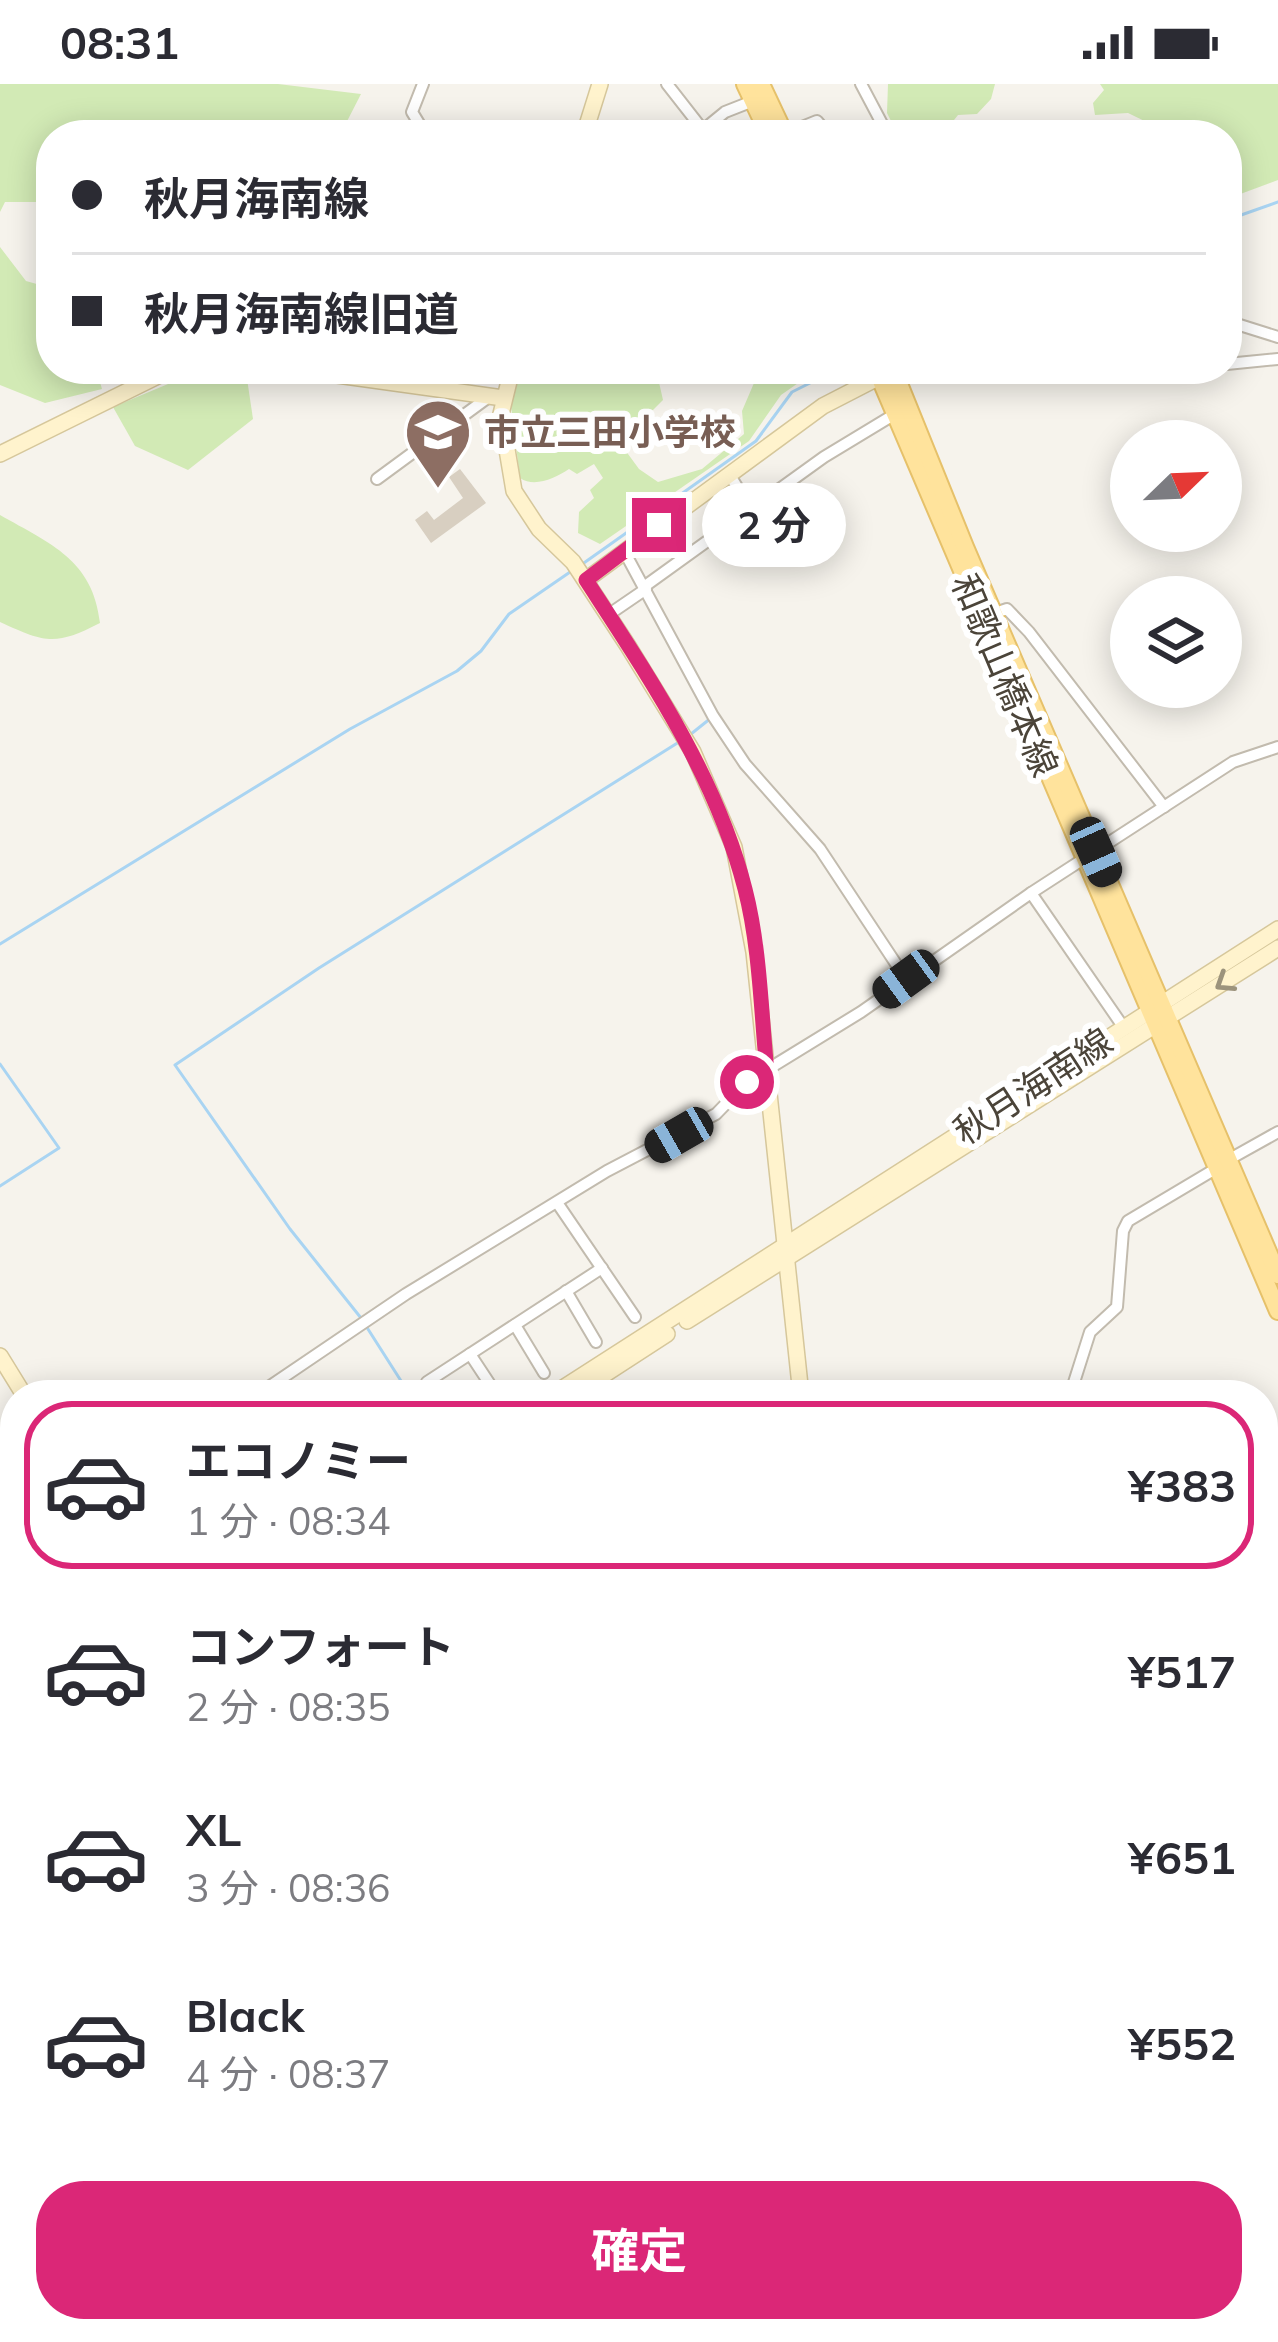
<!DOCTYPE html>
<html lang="ja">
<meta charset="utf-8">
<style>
:root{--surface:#fff;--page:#f2f2f3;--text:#2b2b33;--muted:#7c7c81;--line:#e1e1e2;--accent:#db2777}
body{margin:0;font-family:Mulish,"Noto Sans JP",sans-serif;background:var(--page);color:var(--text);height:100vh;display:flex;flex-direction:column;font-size:45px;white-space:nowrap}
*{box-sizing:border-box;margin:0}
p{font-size:39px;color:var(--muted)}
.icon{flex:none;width:66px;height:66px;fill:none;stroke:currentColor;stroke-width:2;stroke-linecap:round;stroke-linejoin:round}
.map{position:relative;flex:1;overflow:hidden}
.side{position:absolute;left:0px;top:1296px;width:1278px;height:963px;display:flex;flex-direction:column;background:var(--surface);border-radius:48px 48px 0 0;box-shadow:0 6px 30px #0003}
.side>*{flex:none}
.top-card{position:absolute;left:36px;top:36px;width:1206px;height:264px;border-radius:48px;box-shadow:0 6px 30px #0003;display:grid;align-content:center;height:264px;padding:0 36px;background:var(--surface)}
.needle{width:78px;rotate:67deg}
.tools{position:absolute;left:1110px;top:336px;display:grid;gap:24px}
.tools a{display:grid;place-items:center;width:132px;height:132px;border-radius:50%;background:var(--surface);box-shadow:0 6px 30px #0003;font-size:60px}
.end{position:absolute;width:54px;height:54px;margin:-27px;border:15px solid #db2777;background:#fff;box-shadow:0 0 0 6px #fff}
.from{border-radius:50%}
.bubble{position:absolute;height:84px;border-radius:42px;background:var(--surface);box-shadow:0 6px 30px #0003;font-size:39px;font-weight:700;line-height:84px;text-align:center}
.car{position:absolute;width:36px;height:72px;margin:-36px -18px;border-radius:15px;box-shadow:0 0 9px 3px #0007;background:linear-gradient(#222 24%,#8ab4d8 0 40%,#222 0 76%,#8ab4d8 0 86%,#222 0)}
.top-card b{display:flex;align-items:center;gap:42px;height:114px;font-size:45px}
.top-card b+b{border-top:3px solid var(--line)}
.top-card i{width:30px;height:30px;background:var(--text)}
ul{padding:21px 0 0;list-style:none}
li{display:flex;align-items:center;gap:36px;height:168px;margin:0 24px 18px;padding:0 12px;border:6px solid transparent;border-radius:48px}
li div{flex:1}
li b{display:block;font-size:45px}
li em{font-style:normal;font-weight:700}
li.on{border-color:var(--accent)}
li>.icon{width:108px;height:108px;stroke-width:1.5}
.button{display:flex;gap:24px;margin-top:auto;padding:24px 36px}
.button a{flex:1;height:138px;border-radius:48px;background:var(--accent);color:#fff;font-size:48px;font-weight:700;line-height:138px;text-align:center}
.status{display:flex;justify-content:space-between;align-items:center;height:84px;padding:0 60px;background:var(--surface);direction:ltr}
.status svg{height:33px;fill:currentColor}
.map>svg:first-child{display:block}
.green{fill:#d2eab5}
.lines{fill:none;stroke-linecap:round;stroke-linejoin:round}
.stream{stroke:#a9d4f2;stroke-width:3}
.building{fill:#d8cfc1}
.street-casing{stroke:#c2bbae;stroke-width:14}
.secondary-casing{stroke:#d6c79b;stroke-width:18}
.primary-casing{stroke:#e6c16a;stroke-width:20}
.street{stroke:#fff;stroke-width:10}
.secondary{stroke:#fff3cd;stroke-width:15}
.primary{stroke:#ffe39c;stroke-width:16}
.oneway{stroke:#9c937c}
.route{stroke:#db2777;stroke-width:15}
.labels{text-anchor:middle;stroke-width:12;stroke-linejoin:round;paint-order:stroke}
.education-label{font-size:36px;font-weight:bold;fill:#785e54;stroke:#fff;text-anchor:start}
.street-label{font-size:36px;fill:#4b4439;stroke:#fff}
</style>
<div class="status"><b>08:31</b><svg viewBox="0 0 49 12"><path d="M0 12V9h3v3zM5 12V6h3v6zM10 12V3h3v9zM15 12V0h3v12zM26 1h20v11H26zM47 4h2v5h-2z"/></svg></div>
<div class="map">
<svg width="1278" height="2258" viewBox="0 0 1278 2258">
<rect width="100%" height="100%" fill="#f6f3ec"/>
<g class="green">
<polygon points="0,0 278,0 361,10 340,51 51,51 51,118 5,118 0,128"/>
<polygon points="888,0 995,0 991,15 977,30 958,31 942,51 898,51 887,29"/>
<polygon points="1100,0 1278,0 1278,96 1227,115 1227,51 1163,46 1128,29 1095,31 1093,19 1104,6"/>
<polygon points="0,163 26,197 51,204 51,285 96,285 102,305 45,319 0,301"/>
<polygon points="204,285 246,288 253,335 188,386 135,362 113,323"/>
<path d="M519,285H656L663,316L620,359L639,385L658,398L702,385L744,350L742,327L760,285L814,288L781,311L749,357L600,460L578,449L579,428L594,414L590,406L603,394L594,380L577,390L569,385C555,394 535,404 520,394L511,322Z"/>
<path d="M0,431C51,460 93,476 100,539C55,562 46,559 0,538Z"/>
</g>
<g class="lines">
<g class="stream">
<polyline points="1227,136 1278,118"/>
<polyline points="581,481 756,357 792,308 838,285"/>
<polyline points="691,650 711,634"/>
<polyline points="0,860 350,645 457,587 481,567 509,530 573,486"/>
<polyline points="0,980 59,1064 0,1102"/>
<polyline points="361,1234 290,1145 175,981 319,884 679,658"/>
<polyline points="366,1242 410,1311"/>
<polyline points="1263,1585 1278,1575"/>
<polyline points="1263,1752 1274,1770"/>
<polyline points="1263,1965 1278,1956"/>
<polyline points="1077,2244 1085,2258"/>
</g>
</g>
<polygon class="building" points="460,385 486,419 431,459 415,436 427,427 434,436 463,414 449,393"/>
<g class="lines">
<g class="street-casing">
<g id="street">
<polyline points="423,0 412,28 426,51"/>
<polyline points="667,0 703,46 725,28 753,17"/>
<polyline points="861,0 888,51"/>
<polyline points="785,50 817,37 829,51"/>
<polyline points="1227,237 1278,253"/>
<polyline points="1227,280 1278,275"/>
<polyline points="729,390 750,424"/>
<polyline points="377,395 490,312"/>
<polyline points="624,467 713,632 745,680 820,765 906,895"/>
<polyline points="645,502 824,373 895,330"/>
<polyline points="608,531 646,505"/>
<polyline points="989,531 1007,525 1029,548 1164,723"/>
<polyline points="1031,809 1124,944"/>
<polyline points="1228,1076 1278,1048"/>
<polyline points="558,1120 635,1233"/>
<polyline points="566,1207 596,1258"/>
<polyline points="515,1241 544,1289"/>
<polyline points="470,1270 497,1311"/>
<polyline points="257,1311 406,1210 607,1087 716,1030 747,998 861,928 1031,809 1233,678 1278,663"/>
<polyline points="434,1311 427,1298 602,1184"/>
<polyline points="1070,1311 1090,1248 1117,1223 1123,1147 1128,1137 1217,1084"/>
<polyline points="0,1489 15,1479"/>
<polyline points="1263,1573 1278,1562"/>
<polyline points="1263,1782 1278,1772"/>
<polyline points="0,1796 15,1786"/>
<polyline points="0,1806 15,1819"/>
<polyline points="1263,1897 1278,1924"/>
<polyline points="1263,1956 1278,1947"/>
<polyline points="1278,1967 1273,1970 1278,1978"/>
<polyline points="1263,2058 1278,2084"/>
<polyline points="0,2090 15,2110"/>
<polyline points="1263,2107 1278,2098"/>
<polyline points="1263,2182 1278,2207"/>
<polyline points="1067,2244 1076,2258"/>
<polyline points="43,2258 43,2244"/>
<polyline points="226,2258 247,2244"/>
</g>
</g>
<g class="secondary-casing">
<g id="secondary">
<polyline points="584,51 600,0"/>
<polyline points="294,285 503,314"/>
<polyline points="512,285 501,330 514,407 539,445 573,478 628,562 693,668 734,763 754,868 801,1311"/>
<polyline points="0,370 172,285"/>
<polyline points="586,496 823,322 889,288"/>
<polyline points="687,1237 1278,864"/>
<polyline points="0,1272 24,1311"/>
<polyline points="552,1311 1278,845"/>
<polyline points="573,1311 667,1250"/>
<polyline points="0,1663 15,1653"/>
<polyline points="0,1678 15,1669"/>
<polyline points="683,2244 693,2258"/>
<polyline points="963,2244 965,2258"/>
</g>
</g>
<g class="primary-casing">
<g id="primary">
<polyline points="745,0 769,51"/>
<polyline points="761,0 785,51"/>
<polyline points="876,285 1278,1227"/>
<polyline points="893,285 965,463 1278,1191"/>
</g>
</g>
<use href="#street" class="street"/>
<use href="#secondary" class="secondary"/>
<use href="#primary" class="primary"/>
</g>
<defs><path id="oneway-chevron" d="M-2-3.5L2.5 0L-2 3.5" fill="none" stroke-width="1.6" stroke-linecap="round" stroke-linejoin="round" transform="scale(3)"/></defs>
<use class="oneway" href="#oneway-chevron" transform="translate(1224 899) rotate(147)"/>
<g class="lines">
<path class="route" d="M659,441L586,496C649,593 716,691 745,805C760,863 761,928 767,988L747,998"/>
</g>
<defs>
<g id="school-pin" transform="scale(3.45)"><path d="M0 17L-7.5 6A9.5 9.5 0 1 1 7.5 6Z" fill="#8d6e63" stroke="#fff"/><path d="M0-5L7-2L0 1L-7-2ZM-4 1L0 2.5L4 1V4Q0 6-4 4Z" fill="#fff"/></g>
</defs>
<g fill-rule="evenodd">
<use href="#school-pin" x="438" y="348"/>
</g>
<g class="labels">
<g class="education-label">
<text x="484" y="361">市立三田小学校</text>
</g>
<g class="street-label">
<text transform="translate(1005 591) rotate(67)" y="13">和歌山橋本線</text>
<text transform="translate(1033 1002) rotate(-33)" y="13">秋月海南線</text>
</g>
</g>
</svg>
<div class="tools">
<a><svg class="needle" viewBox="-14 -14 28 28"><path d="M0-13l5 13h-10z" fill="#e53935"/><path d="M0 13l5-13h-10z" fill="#7c7c81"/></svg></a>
<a><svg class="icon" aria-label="layers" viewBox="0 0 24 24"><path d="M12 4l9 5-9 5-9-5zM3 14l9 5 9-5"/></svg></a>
</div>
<i class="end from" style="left:747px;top:998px"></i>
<i class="end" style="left:659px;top:441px"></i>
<div class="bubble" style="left:702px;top:399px;width:144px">2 分</div>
<i class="car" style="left:1096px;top:768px;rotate:156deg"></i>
<i class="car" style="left:906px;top:895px;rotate:234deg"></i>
<i class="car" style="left:679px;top:1051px;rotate:240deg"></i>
<div class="top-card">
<b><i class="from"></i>秋月海南線</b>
<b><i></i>秋月海南線旧道</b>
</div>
<section class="side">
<ul>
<li class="on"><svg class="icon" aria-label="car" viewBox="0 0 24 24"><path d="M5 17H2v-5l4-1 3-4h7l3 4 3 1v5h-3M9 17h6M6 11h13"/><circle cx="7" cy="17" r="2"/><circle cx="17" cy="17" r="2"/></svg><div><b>エコノミー</b><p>1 分 · 08:34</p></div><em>¥383</em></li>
<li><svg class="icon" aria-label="car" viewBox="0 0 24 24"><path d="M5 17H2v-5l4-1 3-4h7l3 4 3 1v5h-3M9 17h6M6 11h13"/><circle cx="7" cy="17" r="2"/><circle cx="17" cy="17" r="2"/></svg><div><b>コンフォート</b><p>2 分 · 08:35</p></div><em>¥517</em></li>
<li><svg class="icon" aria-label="car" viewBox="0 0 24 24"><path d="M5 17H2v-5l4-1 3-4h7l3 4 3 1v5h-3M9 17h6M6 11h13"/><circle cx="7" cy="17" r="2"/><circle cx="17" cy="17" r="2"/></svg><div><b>XL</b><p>3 分 · 08:36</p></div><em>¥651</em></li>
<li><svg class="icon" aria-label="car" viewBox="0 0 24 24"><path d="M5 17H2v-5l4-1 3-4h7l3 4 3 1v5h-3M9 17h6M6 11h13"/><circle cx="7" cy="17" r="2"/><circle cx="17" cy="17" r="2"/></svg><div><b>Black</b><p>4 分 · 08:37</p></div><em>¥552</em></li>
</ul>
<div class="button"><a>確定</a></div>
</section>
</div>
